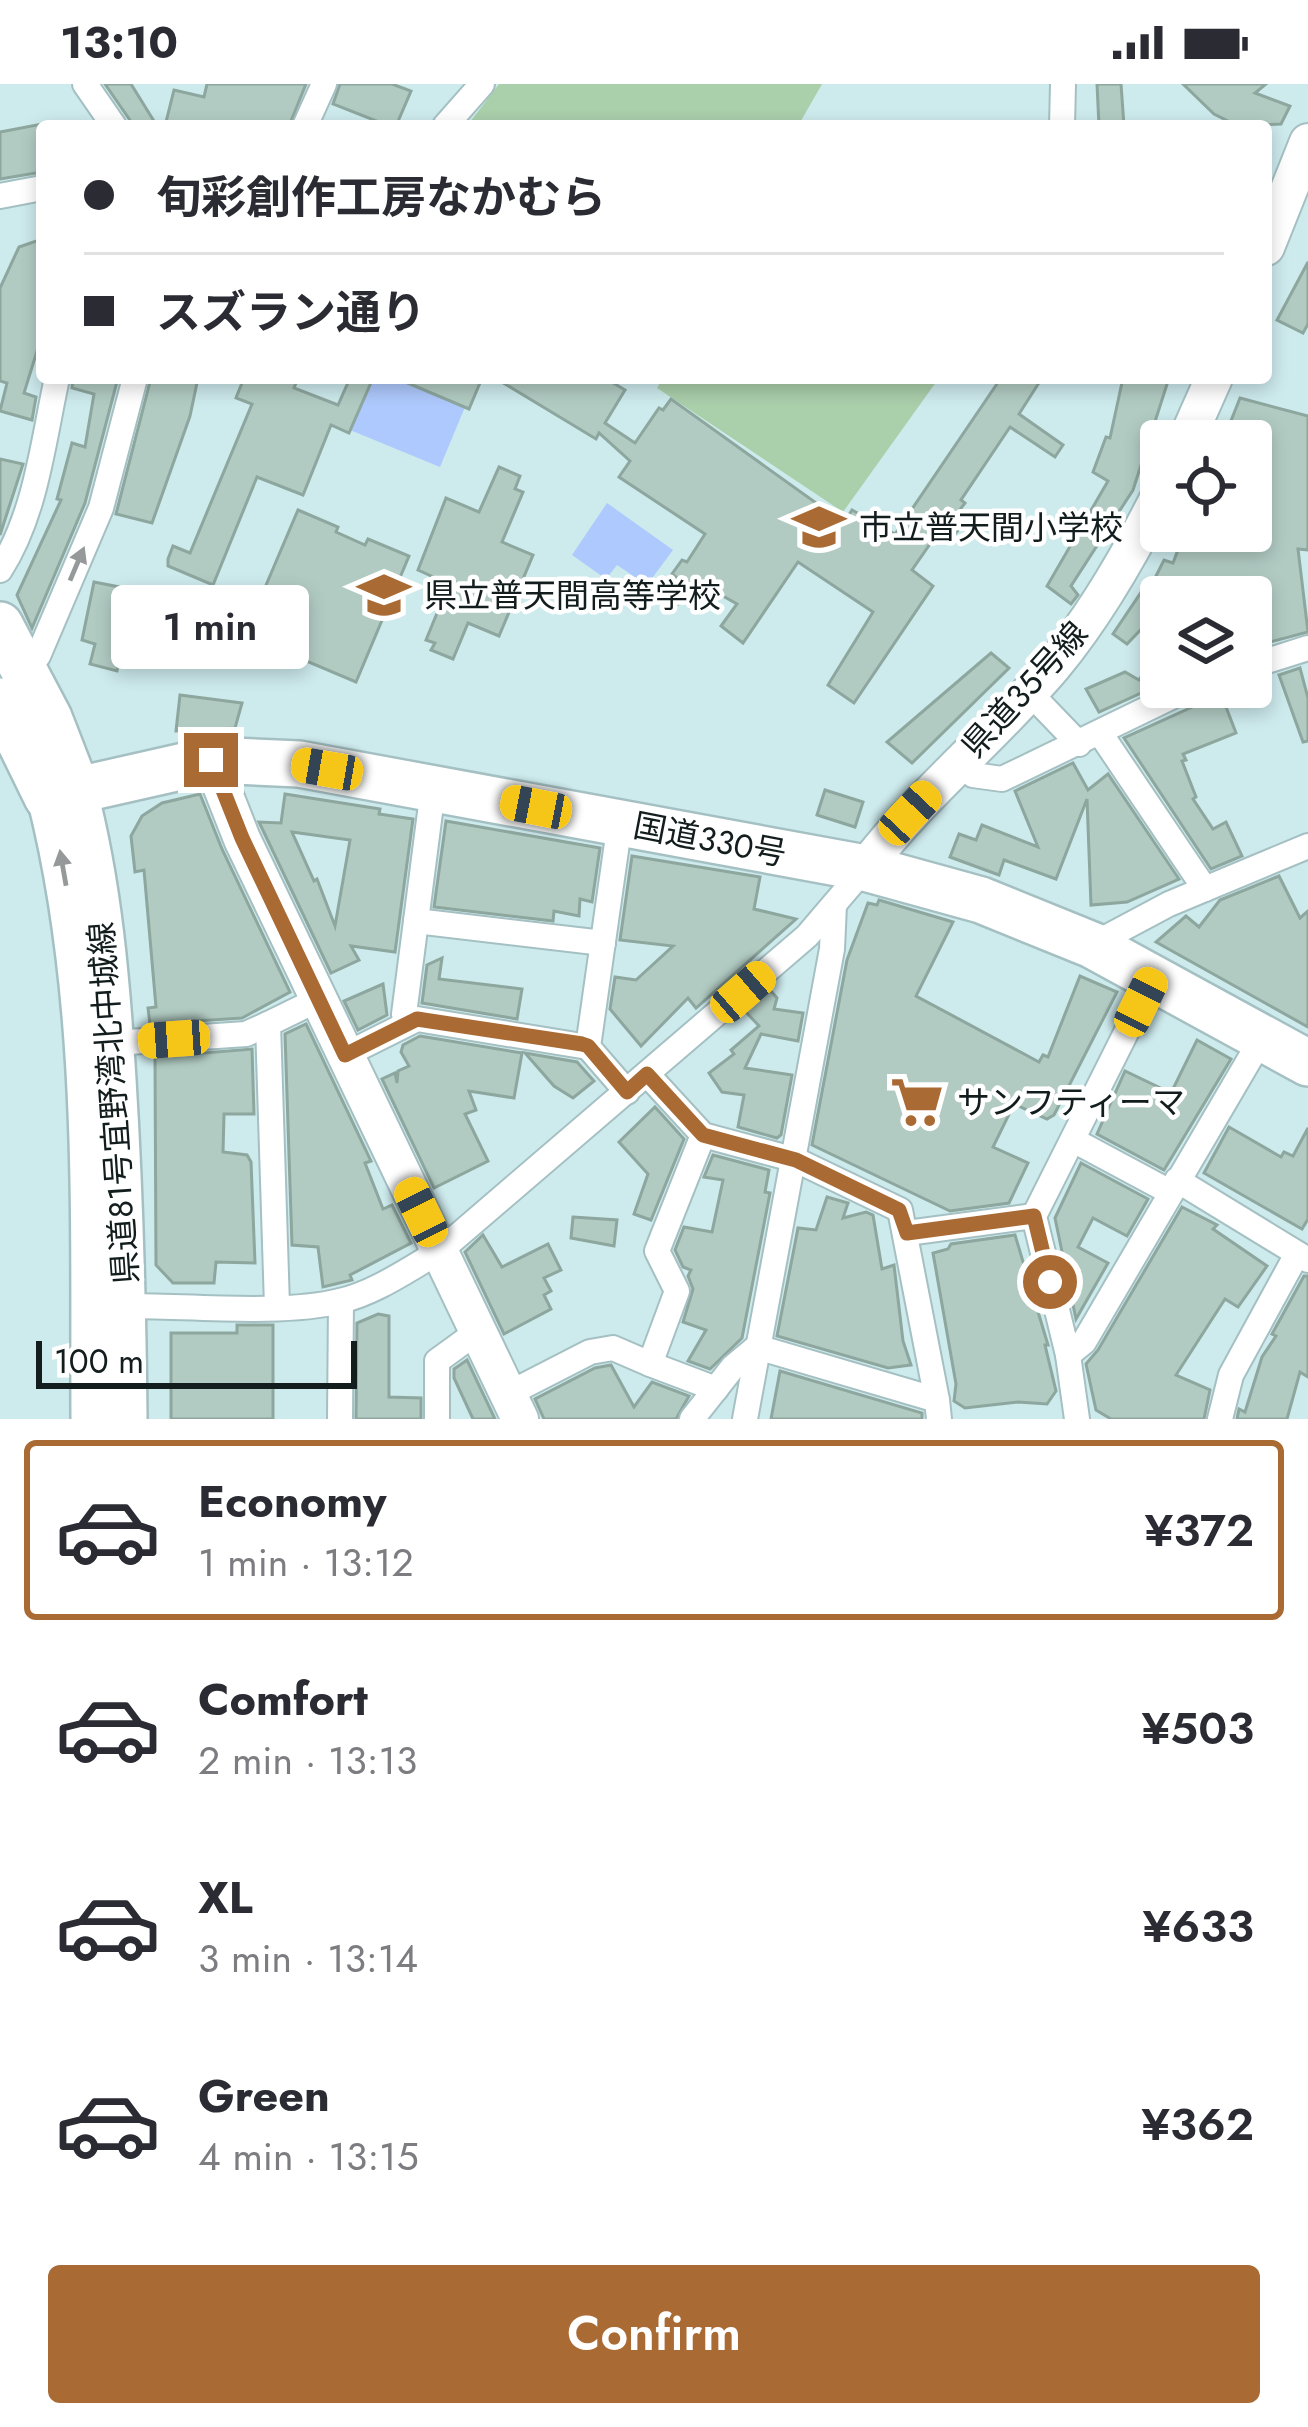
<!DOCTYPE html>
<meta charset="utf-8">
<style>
:root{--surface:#fff;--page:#f7f7f7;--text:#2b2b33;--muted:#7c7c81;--line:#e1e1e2;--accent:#aa6a34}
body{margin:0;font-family:Jost,"Noto Sans JP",sans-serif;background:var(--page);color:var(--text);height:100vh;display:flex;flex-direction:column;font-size:45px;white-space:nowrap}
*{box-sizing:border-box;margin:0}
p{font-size:39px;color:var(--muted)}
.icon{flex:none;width:66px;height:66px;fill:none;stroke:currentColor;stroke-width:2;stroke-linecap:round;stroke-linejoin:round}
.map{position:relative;height:1335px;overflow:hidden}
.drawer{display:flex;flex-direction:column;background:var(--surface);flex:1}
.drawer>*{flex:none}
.guide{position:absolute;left:36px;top:36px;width:1236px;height:264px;border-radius:12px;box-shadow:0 6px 18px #0003;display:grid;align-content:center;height:264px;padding:0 48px;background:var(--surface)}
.tools{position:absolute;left:1140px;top:336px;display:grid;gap:24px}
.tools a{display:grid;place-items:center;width:132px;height:132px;border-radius:12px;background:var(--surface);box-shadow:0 6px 18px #0003;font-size:60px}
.scale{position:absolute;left:36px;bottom:30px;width:321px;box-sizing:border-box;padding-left:12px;border:6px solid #131d1e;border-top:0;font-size:33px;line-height:42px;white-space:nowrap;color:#131d1e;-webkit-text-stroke:9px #fff;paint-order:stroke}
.end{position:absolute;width:54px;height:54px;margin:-27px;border:15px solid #aa6a34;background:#fff;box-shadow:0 0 0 6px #fff}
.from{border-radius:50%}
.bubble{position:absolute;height:84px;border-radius:12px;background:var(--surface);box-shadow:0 6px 18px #0003;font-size:39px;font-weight:600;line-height:84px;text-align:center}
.car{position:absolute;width:36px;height:72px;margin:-36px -18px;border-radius:15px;box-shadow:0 0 9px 3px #0007;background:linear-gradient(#f5c518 24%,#345 0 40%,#f5c518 0 76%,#345 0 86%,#f5c518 0)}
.guide b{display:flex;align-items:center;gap:42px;height:114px;font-size:45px}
.guide b+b{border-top:3px solid var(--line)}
.guide i{width:30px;height:30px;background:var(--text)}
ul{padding:21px 0 0;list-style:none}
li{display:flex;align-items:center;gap:36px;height:180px;margin:0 24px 18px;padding:0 24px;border:6px solid transparent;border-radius:12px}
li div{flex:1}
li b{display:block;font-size:45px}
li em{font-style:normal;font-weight:600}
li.selected{border-color:var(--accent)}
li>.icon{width:108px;height:108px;stroke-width:1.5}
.primary-button{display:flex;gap:24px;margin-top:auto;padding:24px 48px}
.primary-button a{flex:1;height:138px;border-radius:12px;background:var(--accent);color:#fff;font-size:48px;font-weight:600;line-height:138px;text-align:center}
.status{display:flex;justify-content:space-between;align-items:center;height:84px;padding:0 60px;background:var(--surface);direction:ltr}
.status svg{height:33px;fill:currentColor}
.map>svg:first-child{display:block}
.green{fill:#aacfab}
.water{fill:#aec9fd}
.building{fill:#b1cbc3;stroke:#8da69e;stroke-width:3;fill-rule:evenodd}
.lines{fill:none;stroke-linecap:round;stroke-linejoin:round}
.street-casing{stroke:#a5c0c3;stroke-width:28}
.secondary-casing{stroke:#a5c0c3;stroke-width:40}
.primary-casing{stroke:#a5c0c3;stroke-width:44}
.highway-casing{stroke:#a5c0c3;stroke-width:50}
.street{stroke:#fff;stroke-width:24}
.secondary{stroke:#fff;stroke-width:36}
.primary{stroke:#fff;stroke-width:39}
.highway{stroke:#fff;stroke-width:45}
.oneway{fill:#95999a}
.route{stroke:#aa6a34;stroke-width:15}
.labels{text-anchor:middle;stroke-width:9;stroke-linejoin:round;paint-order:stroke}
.poi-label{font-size:33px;fill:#131d1e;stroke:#fff;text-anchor:start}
.street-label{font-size:33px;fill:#131d1e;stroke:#fff}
</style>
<div class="status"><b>13:10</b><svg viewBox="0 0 49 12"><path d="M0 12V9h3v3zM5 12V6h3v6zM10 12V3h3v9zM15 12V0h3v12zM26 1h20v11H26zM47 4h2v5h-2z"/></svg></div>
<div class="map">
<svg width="1308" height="1335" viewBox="0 0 1308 1335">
<rect width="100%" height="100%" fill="#cdeaed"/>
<g class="green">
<polygon points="499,0 822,0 798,42 467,42"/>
<polygon points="663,294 939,294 843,428 657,304"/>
</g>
<g class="water">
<polygon points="373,294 395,294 465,323 440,383 350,346"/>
<polygon points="607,419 673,466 647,501 617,481 606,495 572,471"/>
</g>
<g class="building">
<polygon points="105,0 131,0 157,42 134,42"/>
<polygon points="207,0 306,0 289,42 165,42 174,6 204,13"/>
<polygon points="340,0 392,0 411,7 396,42 389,42 333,20"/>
<polygon points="1097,0 1121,0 1124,42 1099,42"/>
<polygon points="1183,0 1266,0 1255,9 1290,22 1281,40 1238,42 1214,30"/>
<polygon points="42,40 42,88 0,95 0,48"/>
<polygon points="42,155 42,251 24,309 36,313 32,336 0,327 7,299 0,297 0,204 19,163"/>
<polygon points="1308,178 1308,240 1303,249 1277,236"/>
<polygon points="73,294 118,294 85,419 32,544 17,511 61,416 57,415 72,359 85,363 94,310 72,304"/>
<polygon points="151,294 198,294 190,332 152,439 116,430"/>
<polygon points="244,294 298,294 294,304 338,321 350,294 373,294 349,349 331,341 303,411 257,393 213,501 168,482 168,475 173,462 190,469 252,320 236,314"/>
<polygon points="396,294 482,294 469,325"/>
<polygon points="495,294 605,294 625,306 605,339 635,359 659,324 663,326 671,315 844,439 852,426 895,450 1001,294 1042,294 1019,330 1063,361 1055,373 1010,343 961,416 965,419 955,432 964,439 951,455 939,447 912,486 933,502 854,619 828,601 873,528 798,478 743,559 721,542 737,520 707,503 693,524 681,516 678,520 663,510 676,493 672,490 682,476 687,478 705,450 619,393 630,377 599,349 596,355"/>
<polygon points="1123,294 1169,294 1133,406 1071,502 1078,511 1071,520 1047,502 1108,397 1093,388 1106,353 1110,354"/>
<polygon points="1240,314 1308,332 1308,466 1298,465 1308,548 1251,563 1251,513 1161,513 1161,538 1151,535 1127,560 1113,550 1146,501 1151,502 1164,476 1173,479 1185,447 1251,447 1251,357 1223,357"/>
<polygon points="0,375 23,380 0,451"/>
<polygon points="499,383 520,392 515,405 523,408 502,458 533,471 499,552 468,539 453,575 431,566 435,559 426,556 449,500 418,486 446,414 479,428"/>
<polygon points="298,426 338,443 336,448 365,461 368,455 409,472 356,598 245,551 254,529 259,530 262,522 258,520"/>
<polygon points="94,498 135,506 117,587 90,580 95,560 82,556"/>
<polygon points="178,515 209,521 185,580 167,572 170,565 159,561"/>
<polygon points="1161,562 1161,600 1099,628 1086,605 1125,588 1139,596"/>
<polygon points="991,569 1009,584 912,679 887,658"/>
<polygon points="1300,584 1308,614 1308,657 1303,658 1279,591"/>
<polygon points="1221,610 1236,649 1183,670 1186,676 1182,677 1196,713 1193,715 1213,745 1226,738 1242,772 1211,785 1124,654"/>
<polygon points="180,611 242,619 235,644 176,647"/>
<polygon points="1073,679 1088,706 1108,690 1179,795 1127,818 1091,821 1087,715 1056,795 1004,776 999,791 950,773 959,750 976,756 982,741 1038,763 1015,707"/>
<polygon points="825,706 863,718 855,743 817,731"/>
<polygon points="200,710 222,765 290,908 242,934 150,940 148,924 156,923 144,786 135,788 131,752 142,732 162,719"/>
<path d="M285,710L380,725L379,730L413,735L395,868L351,862L359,876L331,889L259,738L281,739ZM292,748L350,756L335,842L317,795L314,797Z"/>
<polygon points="446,737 600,764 592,818 580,815 579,832 554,827 553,837 434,823"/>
<polygon points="632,772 760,793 754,825 796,835 696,924 688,914 641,962 610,925 615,893 636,896 673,862 620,856"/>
<polygon points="1279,792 1300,834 1308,827 1308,943 1156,858 1186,832 1199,843 1220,816"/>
<polygon points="879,816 953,838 916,912 1039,978 1043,971 1048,973 1080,892 1117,908 1054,1031 1047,1035 1014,1020 993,1063 1028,1079 1009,1119 950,1127 812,1061 847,876 868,819 877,821"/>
<polygon points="442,874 439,895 522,905 517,935 422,919 427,881"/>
<polygon points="383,900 387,931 358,946 344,917"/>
<polygon points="770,906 777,914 774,925 803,929 798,957 761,950 745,984 792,991 781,1051 777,1054 738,1043 744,1011 722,1008 709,989 734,970 731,966 759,942 745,927"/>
<polygon points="306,940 371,1077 365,1079 383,1125 392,1121 411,1159 350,1191 352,1196 323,1203 318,1163 292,1161 285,950"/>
<polygon points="420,952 522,969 514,1014 469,1007 476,1026 465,1030 488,1077 434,1104 382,995 395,989 397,999 398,987 409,982 401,968 403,961"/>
<polygon points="1197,956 1231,975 1164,1086 1097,1050 1125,987 1171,1009"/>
<polygon points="252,965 254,1030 224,1030 223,1068 247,1071 251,1078 255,1179 216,1178 214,1199 173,1199 156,1181 155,973"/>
<polygon points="525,969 577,978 594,997 573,1014 554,1002"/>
<polygon points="655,1023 684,1055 651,1136 634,1130 648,1090 619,1058"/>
<polygon points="1229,1043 1281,1073 1284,1068 1293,1072 1308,1044 1308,1135 1302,1145 1204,1089"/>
<polygon points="713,1071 769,1086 765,1108 770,1109 742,1254 710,1285 688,1277 706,1246 683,1238 693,1205 688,1192 691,1186 683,1183 675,1166 684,1143 712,1148 723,1096 704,1093"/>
<polygon points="1081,1079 1148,1115 1127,1152 1093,1134 1078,1163 1108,1179 1076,1235 1055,1134"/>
<polygon points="827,1113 848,1119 843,1134 866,1128 873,1131 882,1185 894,1181 903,1257 911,1281 888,1284 777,1252 798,1144 816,1146"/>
<polygon points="1182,1123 1217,1141 1213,1145 1267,1182 1238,1223 1225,1215 1176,1291 1210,1306 1204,1335 1111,1335 1096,1326 1086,1280 1098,1266"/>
<polygon points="573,1133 617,1136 614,1162 571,1154"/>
<polygon points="483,1151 502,1183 548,1160 561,1186 544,1194 551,1207 544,1211 551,1225 504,1250 465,1168"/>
<polygon points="1015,1151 1048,1261 1045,1261 1056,1307 1047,1320 1018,1318 965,1324 954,1317 956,1300 933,1169 948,1165 951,1160"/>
<polygon points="1304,1192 1308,1192 1308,1293 1300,1288 1287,1335 1237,1335 1239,1325 1245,1328 1262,1273 1276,1252 1272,1250"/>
<polygon points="378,1230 389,1232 389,1313 421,1314 421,1335 356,1335 357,1239"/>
<polygon points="237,1241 273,1241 273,1335 171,1335 171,1249 237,1249"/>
<polygon points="467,1276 495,1335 473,1335 454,1294 454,1285"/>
<polygon points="611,1281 634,1323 652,1298 689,1312 676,1335 544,1335 535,1315 595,1284"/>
<polygon points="780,1287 922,1329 922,1335 771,1335"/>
</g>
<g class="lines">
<g class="street-casing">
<g id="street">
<polyline points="85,0 114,42"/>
<polyline points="305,42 324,0"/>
<polyline points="445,42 482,0"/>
<polyline points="1062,42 1063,0"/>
<polyline points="0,112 42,104"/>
<path d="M0,486C36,430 43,358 57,294"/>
<polyline points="22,580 38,572 101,424 135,294"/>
<polyline points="1251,582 1308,564"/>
<polyline points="1028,607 1079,660"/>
<polyline points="1100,649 1205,805"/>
<polyline points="959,677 973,691 1002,695 1192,603"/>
<polyline points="620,738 588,963 627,1008"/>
<polyline points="416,837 603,859"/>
<polyline points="1092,861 1169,820 1308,762"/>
<polyline points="406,939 404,930 433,705"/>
<polyline points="114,959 246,950 268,940"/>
<polyline points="345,971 417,935 588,963"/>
<polyline points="647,990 703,1051 796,1076 900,1126 937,1316"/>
<polyline points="703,1051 657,1167 677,1207 650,1280 716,1305"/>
<polyline points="1073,1056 1170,1108"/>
<polyline points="1177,1096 1308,1176"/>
<polyline points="907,1149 1034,1132"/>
<path d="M116,1222C180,1221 280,1232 340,1217C375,1209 409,1185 440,1167L807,852L865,784"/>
<polyline points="277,1222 268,940 319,915"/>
<polyline points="757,1263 937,1316 939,1335"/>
<polyline points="1068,1271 1084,1258 1262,954"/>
<polyline points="508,1310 590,1268 613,1264 650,1280"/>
<polyline points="340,1335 341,1217"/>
<polyline points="437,1335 437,1277 477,1248"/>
<polyline points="692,1335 733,1283 757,1263"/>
<polyline points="745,1335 832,865 834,821"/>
<polyline points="1077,1335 1068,1271 1034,1132 1154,893"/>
<polyline points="1220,1335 1231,1291 1297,1170"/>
</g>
</g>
<g class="secondary-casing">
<g id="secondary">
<polyline points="1266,163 1308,58"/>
<polyline points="1186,357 1214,294"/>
<polyline points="211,676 242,755 520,1335"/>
<path d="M865,784C921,710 994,652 1054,581C1097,529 1131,469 1161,409"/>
</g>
</g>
<g class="primary-casing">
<g id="primary">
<path d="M77,706C102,801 110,898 116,996C123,1109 126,1222 127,1335"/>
<path d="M47,713C98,914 90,1129 91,1335"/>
</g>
</g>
<g class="highway-casing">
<g id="highway">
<polyline points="0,541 49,634 77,706"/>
<polyline points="0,617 47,713 211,676 299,680 865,784 981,816 1092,861 1308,979"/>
</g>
</g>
<use href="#street" class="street"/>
<use href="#secondary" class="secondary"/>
<use href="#primary" class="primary"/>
<use href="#highway" class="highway"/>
</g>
<defs><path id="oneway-solid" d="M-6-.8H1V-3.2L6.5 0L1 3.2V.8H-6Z" transform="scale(3)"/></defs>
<g class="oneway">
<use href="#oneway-solid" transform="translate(77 480) rotate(-67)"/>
<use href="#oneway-solid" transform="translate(63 784) rotate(-100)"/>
</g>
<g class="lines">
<polyline class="route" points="211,676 242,754 345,971 417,935 582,960 588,962 627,1008 647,990 703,1051 796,1076 899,1126 907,1149 1034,1132 1050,1198"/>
</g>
<defs>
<g id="school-bare" transform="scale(4.14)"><path d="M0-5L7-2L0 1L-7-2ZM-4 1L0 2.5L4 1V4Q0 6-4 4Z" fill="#aa6a34" stroke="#fff" stroke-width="2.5" paint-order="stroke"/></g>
<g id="supermarket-bare" transform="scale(4.14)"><path d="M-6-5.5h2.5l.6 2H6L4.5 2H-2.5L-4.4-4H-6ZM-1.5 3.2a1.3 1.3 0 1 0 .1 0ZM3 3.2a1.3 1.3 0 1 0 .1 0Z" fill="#aa6a34" stroke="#fff" stroke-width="2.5" paint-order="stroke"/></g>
</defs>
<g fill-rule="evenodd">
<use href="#school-bare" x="819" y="443"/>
<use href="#school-bare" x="384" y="511"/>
<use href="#supermarket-bare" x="917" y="1018"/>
</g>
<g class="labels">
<g class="poi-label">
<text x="859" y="455">市立普天間小学校</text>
<text x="424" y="523">県立普天間高等学校</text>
<text x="957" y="1030">サンフティーマ</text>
</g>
<g class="street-label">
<text transform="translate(1024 605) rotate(-48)" y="12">県道35号線</text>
<text transform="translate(710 755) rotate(11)" y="12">国道330号</text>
<text transform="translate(113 1019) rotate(-94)" y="12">県道81号宜野湾北中城線</text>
</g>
</g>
</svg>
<div class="tools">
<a><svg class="icon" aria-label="locate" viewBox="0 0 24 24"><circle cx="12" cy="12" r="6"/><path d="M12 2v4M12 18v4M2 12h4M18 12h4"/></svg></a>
<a><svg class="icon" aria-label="layers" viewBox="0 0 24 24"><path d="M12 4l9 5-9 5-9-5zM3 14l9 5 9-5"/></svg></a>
</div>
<div class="scale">100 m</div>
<i class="end from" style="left:1050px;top:1198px"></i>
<i class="end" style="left:211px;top:676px"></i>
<div class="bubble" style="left:111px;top:501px;width:198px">1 min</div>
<i class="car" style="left:327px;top:685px;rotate:280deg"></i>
<i class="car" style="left:536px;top:723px;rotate:281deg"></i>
<i class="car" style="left:910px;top:729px;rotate:43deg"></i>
<i class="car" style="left:743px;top:908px;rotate:49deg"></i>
<i class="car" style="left:1141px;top:918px;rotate:26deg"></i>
<i class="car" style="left:174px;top:955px;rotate:266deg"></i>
<i class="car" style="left:421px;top:1128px;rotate:334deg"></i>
<div class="guide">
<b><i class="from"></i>旬彩創作工房なかむら</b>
<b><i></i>スズラン通り</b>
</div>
</div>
<section class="drawer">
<ul>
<li class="selected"><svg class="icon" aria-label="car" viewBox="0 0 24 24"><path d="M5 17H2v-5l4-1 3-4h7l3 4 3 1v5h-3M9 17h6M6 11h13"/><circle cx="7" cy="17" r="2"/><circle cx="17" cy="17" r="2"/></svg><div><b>Economy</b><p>1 min · 13:12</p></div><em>¥372</em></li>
<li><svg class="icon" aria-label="car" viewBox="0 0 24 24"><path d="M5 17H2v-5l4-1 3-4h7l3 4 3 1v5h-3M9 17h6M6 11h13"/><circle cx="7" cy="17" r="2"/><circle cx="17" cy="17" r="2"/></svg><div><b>Comfort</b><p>2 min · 13:13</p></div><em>¥503</em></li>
<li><svg class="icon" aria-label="car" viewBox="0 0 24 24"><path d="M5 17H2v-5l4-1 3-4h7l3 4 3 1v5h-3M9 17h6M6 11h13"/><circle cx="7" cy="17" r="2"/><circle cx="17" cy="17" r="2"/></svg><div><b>XL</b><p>3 min · 13:14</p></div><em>¥633</em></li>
<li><svg class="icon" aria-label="car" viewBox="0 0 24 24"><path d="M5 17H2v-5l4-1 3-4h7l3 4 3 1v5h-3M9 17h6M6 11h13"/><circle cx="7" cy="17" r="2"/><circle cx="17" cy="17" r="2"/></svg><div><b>Green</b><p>4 min · 13:15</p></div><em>¥362</em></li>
</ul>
<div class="primary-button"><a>Confirm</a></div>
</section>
